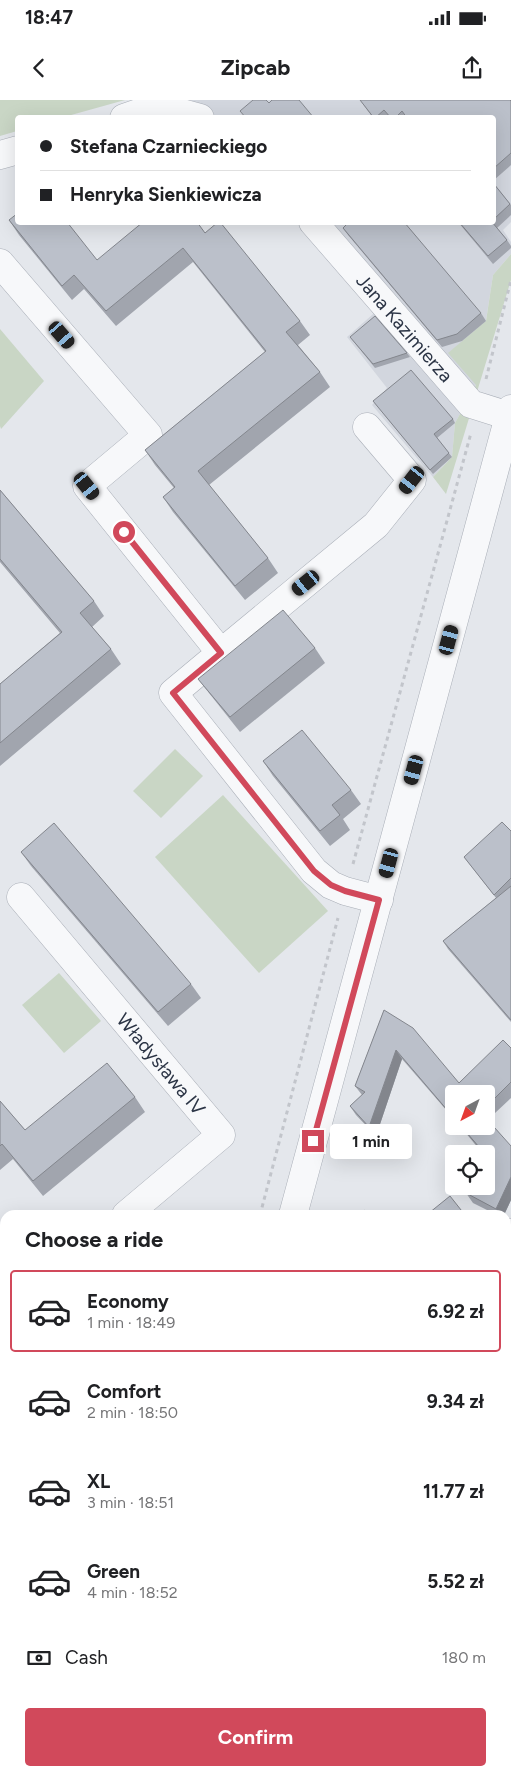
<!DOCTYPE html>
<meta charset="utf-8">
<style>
:root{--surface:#fff;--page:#f2f2f2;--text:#202124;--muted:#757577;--line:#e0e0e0;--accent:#d1495b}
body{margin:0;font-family:Figtree,sans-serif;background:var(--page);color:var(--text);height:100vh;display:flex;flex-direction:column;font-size:19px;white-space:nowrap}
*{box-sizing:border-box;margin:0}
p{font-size:16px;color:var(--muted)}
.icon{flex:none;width:28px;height:28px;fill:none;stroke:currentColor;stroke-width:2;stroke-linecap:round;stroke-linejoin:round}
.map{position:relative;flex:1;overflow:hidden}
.sheet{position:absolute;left:0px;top:1110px;width:511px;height:566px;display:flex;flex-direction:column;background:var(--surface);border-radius:15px 15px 0 0;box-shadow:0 5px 20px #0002}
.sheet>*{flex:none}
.guide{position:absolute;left:15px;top:15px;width:481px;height:110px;border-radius:5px;box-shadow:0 5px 20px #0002;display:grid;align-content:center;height:110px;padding:0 25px;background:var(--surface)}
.needle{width:32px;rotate:221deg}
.fabs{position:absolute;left:445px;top:985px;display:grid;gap:10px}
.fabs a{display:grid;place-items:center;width:50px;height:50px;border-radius:5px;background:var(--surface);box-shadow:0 5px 20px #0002;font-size:25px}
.end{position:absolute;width:22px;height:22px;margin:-11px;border:6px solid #d1495b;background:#fff;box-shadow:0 0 0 2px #fff}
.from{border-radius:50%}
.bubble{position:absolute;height:35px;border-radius:5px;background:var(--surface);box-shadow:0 5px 20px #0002;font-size:16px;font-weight:700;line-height:35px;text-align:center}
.car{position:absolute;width:15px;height:30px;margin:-15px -8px;border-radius:6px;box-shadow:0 0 4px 1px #0007;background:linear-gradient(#222 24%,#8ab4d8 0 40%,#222 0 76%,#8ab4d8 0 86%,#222 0)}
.guide b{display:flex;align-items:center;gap:18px;height:48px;font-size:19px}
.guide b+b{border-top:1px solid var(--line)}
.guide i{width:12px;height:12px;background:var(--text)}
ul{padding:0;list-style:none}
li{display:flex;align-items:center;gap:15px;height:82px;margin:0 10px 8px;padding:0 15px;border:2px solid transparent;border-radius:5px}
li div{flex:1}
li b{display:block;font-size:19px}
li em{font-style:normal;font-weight:700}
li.active{border-color:var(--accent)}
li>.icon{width:45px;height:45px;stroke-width:1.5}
h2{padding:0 25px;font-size:22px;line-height:60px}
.pay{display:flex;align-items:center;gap:12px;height:55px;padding:0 25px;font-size:19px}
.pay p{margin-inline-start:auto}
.cta{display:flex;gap:10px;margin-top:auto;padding:10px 25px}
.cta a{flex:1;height:58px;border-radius:5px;background:var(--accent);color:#fff;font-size:20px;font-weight:700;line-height:58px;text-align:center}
.status{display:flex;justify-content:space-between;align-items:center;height:35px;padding:0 25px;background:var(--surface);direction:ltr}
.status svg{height:14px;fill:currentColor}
header{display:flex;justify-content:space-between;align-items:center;height:65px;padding:0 25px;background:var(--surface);font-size:22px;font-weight:700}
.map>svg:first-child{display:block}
.built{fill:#d2d6de}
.green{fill:#c9d6c5}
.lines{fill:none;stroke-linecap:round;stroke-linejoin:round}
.minor-casing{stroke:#a9aeb7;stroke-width:29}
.path{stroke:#c2c5cb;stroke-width:3;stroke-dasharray:4 4;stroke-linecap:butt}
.minor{stroke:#f7f8fa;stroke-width:28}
.wall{fill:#a1a5ae}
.shaded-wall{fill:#83868d}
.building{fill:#bbc0ca;stroke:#83868d}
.route{stroke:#d1495b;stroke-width:6}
.labels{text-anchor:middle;stroke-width:4;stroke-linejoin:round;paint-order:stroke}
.street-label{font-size:19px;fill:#2b3445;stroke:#f4f6f9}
</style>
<div class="status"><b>18:47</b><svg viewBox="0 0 49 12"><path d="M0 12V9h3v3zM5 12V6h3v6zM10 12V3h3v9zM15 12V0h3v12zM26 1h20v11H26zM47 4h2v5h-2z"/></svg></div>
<header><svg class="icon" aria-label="back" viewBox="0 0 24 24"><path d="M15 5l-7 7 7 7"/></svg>Zipcab<svg class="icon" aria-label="share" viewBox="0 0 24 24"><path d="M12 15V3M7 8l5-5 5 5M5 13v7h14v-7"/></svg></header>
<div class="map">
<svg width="511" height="1676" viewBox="0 0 511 1676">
<rect width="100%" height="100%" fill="#e4e7ec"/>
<g class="built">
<polygon points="191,0 511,0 511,122 503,130 511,142 511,154 493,175 476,285 455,323 452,357 433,377 372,305 387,288 347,237 381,207 313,123 494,122 494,18 214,17"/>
<polygon points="0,1235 5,1241 5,1309 0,1314"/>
</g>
<g class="green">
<polygon points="0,0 125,0 64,17 18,18 17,31 0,36"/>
<polygon points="511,154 511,180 446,394 433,377 452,357 455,323 476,285 448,253 486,221 493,175"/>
<polygon points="0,229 44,281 1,329 0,326"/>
<polygon points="175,649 203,676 161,718 133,691"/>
<polygon points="223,695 328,811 259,873 155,757"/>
<polygon points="59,873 101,921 64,953 22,905"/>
</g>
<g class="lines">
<g class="minor-casing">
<g id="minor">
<polyline points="124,18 144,11 171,10 200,18"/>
<polyline points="0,55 18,50"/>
<path id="s1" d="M313,122L471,304L509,316"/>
<polyline points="0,163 148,335 87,386 221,553 173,593 314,771 331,785 345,791 379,800"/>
<polyline points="221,553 376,425 412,380 367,327"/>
<path id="s2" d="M21,797L221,1035L126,1115"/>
<polyline points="293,1115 511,309"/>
<polyline points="506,1139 511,1133"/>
<polyline points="0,1215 5,1221"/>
<polyline points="506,1463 511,1465"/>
<polyline points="0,1669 5,1664"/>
<polyline points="80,1676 85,1671"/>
</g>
</g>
<g class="path">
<polyline points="486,279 511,180"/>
<polyline points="353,764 471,333"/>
<polyline points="260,1115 338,818"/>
<polyline points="506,1422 511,1420"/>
<polyline points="459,1671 463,1676"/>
</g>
<use href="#minor" class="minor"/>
</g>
<g class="wall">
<polygon points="360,0 511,1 511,65 494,80 494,18 373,18"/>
<polygon points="494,84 511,105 511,115 497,128 507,140 511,146 511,148 493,164 458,122 494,122"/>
<polygon points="9,120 97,160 205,133 300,221 310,235 298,245 320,272 330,287 209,385 268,458 278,473 245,500 173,412 163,397 174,388 155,365 145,350 265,252 193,162 116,226 84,189 72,200 19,135"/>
<polygon points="343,128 481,213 486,221 462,241 442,247 348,135"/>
<polygon points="350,237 407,253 410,257 375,268"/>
<polygon points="373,301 453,319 455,323 437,338 452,357 433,374"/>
<polygon points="0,390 94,501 104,516 92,527 111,549 121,564 0,666 0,584 60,533 0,462"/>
<polygon points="315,548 325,563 240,632 209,593 198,579"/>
<polygon points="263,661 351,690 361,704 343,719 350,730 330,746 273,676"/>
<polygon points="511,731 511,922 448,849 443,841 496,798 464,757"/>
<polygon points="21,752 191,884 201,898 168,926 31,766"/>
<polygon points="384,910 459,983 511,948 511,998 495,1013 486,1010 486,994 454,994 454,1019 402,959 376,1036 356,1015 350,1006 362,995 355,986"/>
<polygon points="135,997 145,1012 43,1096 13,1059 0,1070 0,1001 25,1030"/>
<polygon points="460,1026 486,1026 511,1046 511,1100 504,1115 497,1115 473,1103 466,1093 486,1054 483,1054"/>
<polygon points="511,1240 511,1304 506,1307 506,1243"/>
<polygon points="0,1377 5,1383 5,1426 0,1430"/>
<polygon points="506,1608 511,1610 511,1667 506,1666"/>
<polygon points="0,1612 5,1618 5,1627 0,1631"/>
<polygon points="307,1671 397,1671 392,1676 302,1676"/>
</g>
<g class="shaded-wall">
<polygon points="396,950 402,959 376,1036 369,1027"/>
<polygon points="511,1077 511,1100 504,1115 500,1115 496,1109"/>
</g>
<g class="building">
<polygon points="253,0 266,0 269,3 272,0 299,0 314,18 246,18 240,11"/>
<polygon points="360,0 510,0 511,1 511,53 494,68 494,18 407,18 402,11 395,18 391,18 384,10 375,18 374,18"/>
<polygon points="494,84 510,104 494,119"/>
<polygon points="18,113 18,122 67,122 97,160 143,122 197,122 205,133 218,122 220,122 300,221 286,232 320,272 198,371 268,458 235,486 163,397 175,387 145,350 266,251 183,148 106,211 74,175 62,186 9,120"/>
<polygon points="349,122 404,122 481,213 457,234 437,240 343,128"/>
<polygon points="459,122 492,122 507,140 488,156"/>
<polygon points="375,216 407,253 373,264 350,237"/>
<polygon points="411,270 453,319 434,334 449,353 430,370 373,301"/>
<polygon points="0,390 94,501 80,513 111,549 0,643 0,584 62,532 0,459"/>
<polygon points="283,510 315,548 230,617 198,579"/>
<polygon points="302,630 351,690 332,705 340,715 320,731 263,661"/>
<polygon points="502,722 511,731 511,778 494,795 464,757"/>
<polygon points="54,723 191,884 158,912 21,752"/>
<polygon points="511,786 511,920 443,841"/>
<polygon points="384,910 413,928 459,983 503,940 511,948 511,982 489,1004 486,1003 486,994 454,994 454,1018 396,950 369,1027 350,1006 365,992 355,986"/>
<polygon points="107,963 135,997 33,1081 2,1044 0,1046 0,1001 25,1030"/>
<polygon points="486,1018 511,1046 511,1077 496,1109 466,1093 469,1086 486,1086 486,1054 485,1054 461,1026 486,1026"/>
<polygon points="450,1096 465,1115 431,1115 429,1113"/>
<polygon points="365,1110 369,1115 359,1115"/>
<polygon points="511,1240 511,1292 506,1294 506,1243"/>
<polygon points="0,1377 5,1383 5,1421 1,1416 0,1417"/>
<polygon points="506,1608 511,1610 511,1656 506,1655"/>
<polygon points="0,1612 3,1615 0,1617"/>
<polygon points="114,1671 120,1671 125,1676 108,1676"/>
<polygon points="307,1671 371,1671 366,1676 302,1676"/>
</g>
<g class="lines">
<polyline class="route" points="124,432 221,553 173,593 314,771 331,785 345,791 379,800 313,1041"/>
</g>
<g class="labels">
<g class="street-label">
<text dy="7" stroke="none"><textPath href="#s1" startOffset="140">Jana Kazimierza</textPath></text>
<text dy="7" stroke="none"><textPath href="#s2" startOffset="218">Władysława IV</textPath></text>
</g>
</g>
</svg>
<div class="fabs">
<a><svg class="needle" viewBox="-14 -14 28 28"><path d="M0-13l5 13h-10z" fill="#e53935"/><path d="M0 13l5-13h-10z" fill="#757577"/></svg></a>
<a><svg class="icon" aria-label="locate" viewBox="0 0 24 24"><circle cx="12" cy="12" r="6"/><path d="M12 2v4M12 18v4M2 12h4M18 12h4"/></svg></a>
</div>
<i class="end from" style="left:124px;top:432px"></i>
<i class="end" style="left:313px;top:1041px"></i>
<div class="bubble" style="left:330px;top:1024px;width:82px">1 min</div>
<i class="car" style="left:62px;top:235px;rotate:139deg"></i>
<i class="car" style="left:412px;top:380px;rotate:218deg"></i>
<i class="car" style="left:87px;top:386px;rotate:141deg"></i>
<i class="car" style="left:306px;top:483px;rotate:231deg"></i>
<i class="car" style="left:449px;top:540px;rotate:15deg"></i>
<i class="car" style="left:414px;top:670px;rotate:195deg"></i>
<i class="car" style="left:389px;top:763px;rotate:195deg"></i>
<div class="guide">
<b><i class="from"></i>Stefana Czarnieckiego</b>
<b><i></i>Henryka Sienkiewicza</b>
</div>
<section class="sheet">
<h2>Choose a ride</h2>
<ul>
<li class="active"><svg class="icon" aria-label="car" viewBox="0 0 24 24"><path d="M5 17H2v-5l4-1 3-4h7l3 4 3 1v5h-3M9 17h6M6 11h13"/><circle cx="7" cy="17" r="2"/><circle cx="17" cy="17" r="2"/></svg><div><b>Economy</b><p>1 min · 18:49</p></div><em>6.92 zł</em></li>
<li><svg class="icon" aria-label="car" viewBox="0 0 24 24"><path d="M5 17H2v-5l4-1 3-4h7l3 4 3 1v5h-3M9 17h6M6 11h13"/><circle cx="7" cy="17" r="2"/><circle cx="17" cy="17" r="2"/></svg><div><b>Comfort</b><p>2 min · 18:50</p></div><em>9.34 zł</em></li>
<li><svg class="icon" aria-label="car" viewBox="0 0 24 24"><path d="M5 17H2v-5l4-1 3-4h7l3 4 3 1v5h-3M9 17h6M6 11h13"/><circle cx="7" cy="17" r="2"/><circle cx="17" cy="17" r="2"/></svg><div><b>XL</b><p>3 min · 18:51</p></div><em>11.77 zł</em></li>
<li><svg class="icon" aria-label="car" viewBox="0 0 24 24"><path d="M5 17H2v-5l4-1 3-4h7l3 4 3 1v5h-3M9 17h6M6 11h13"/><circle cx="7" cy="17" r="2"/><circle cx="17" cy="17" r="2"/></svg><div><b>Green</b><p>4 min · 18:52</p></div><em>5.52 zł</em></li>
</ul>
<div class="pay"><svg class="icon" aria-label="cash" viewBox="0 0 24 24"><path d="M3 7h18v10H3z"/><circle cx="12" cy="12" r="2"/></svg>Cash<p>180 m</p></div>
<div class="cta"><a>Confirm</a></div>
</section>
</div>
